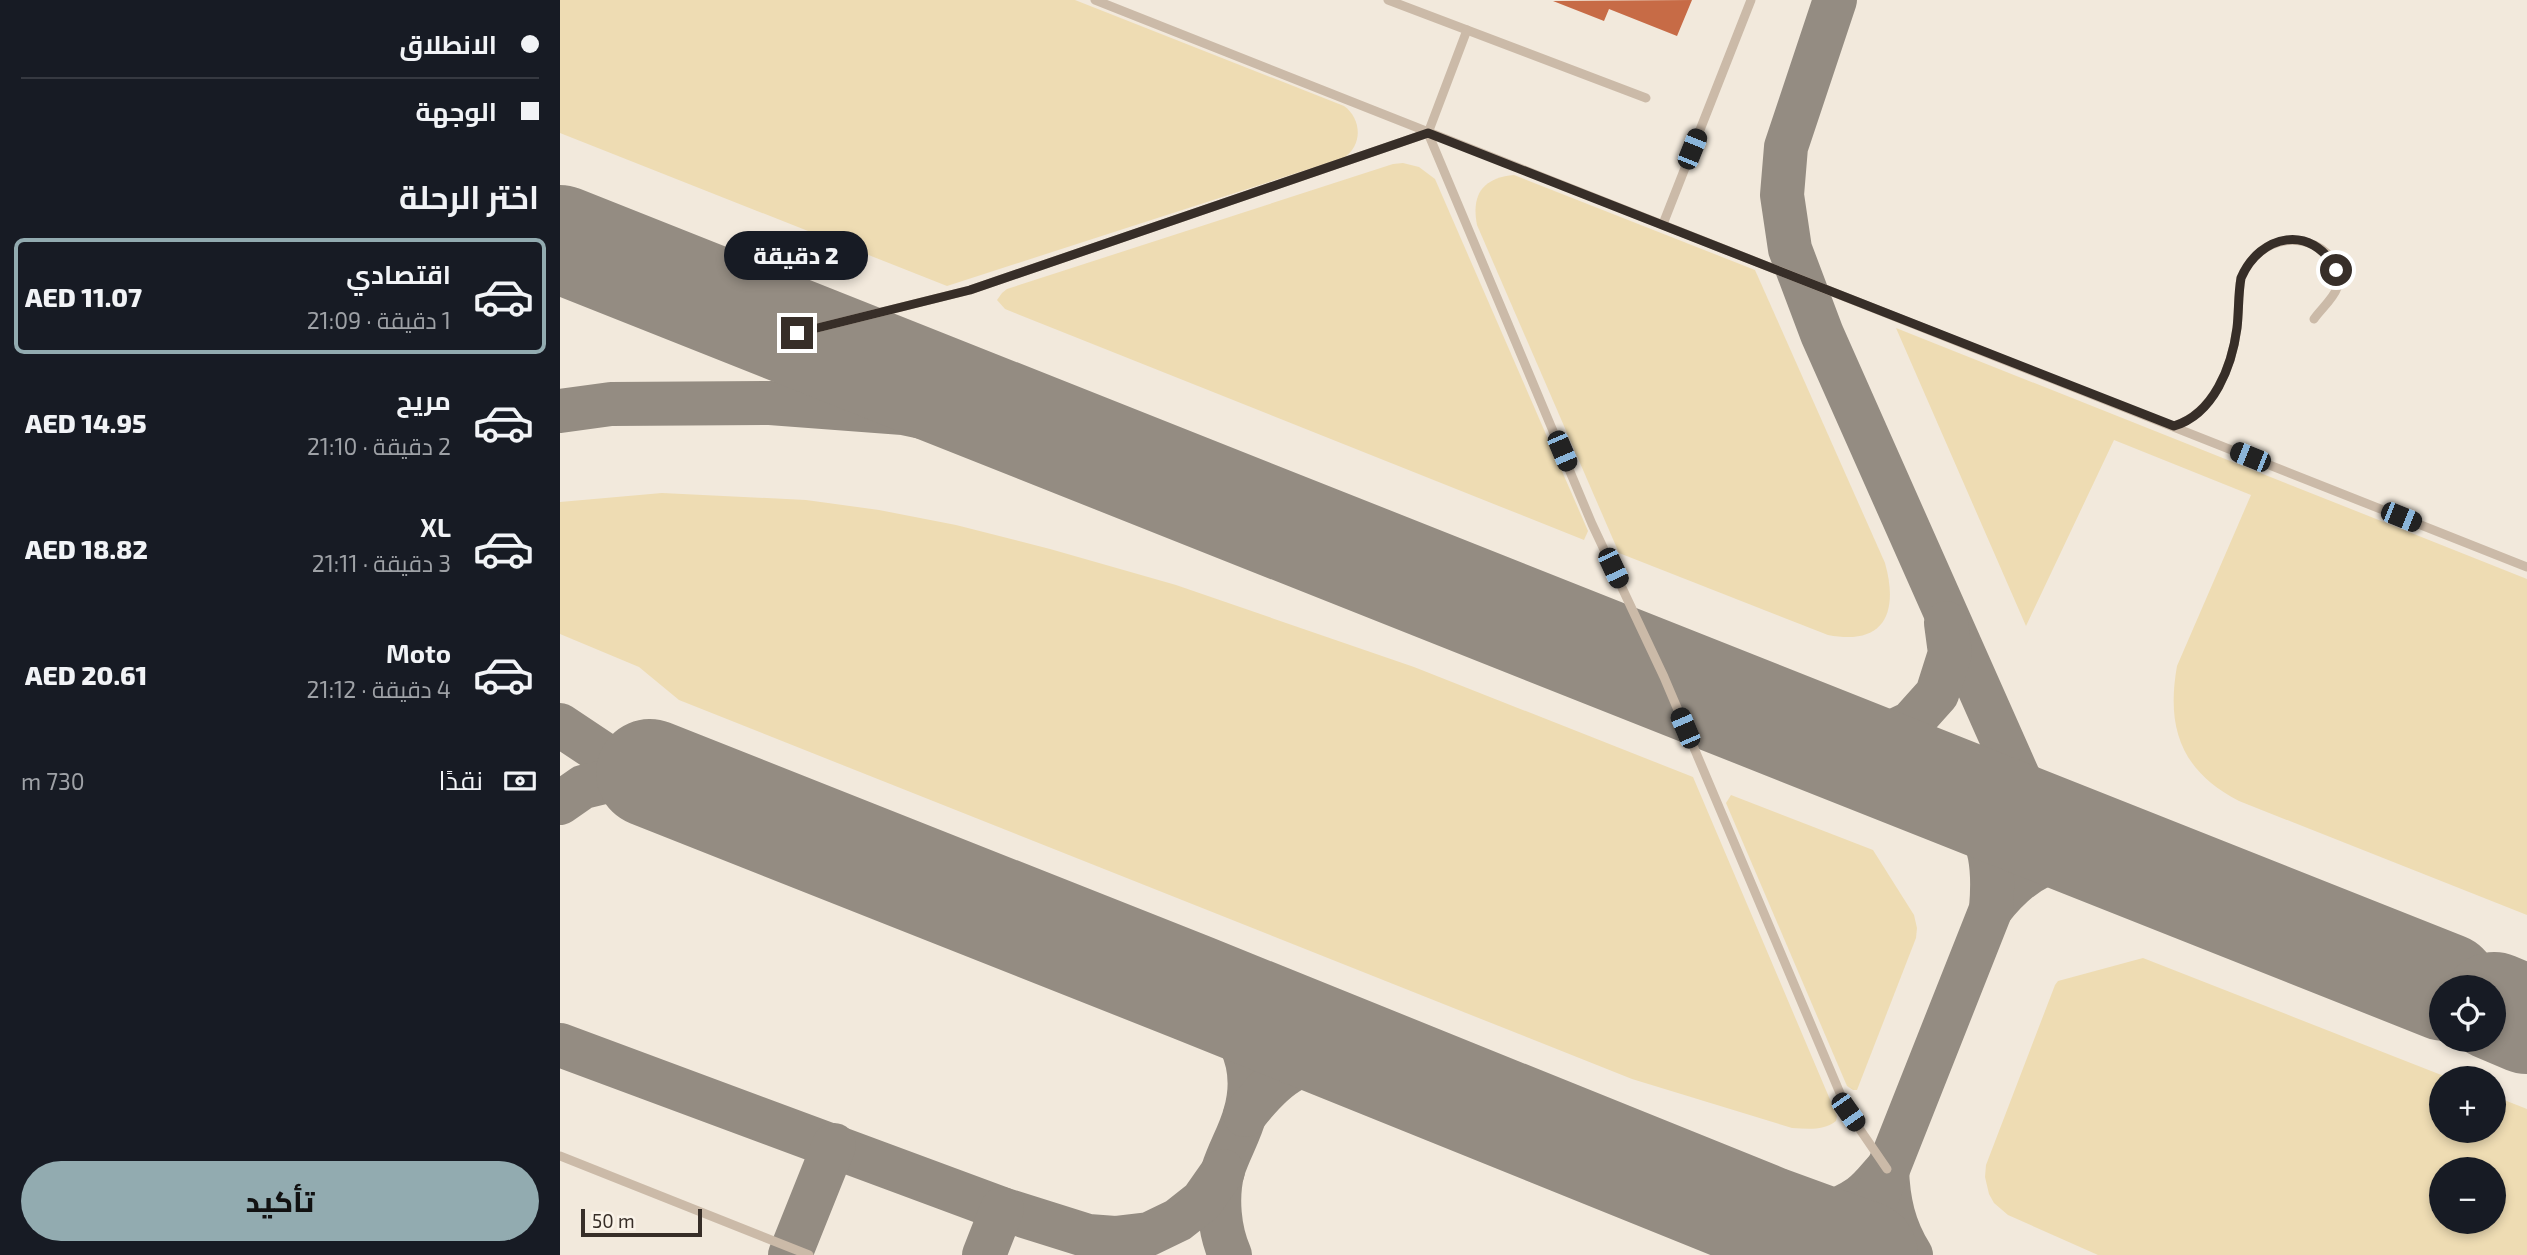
<!DOCTYPE html>
<html lang="ar">
<meta charset="utf-8">
<style>
:root{--surface:#171b24;--page:#20242c;--text:#f1f3f6;--muted:#9ea1a6;--line:#363941;--accent:#92abb0}
body{margin:0;font-family:"Exo 2",Cairo,sans-serif;background:var(--page);color:var(--text);direction:rtl;height:100vh;display:flex;flex-direction:column;font-size:26px;white-space:nowrap}
*{box-sizing:border-box;margin:0}
p{font-size:23px;color:var(--muted)}
.icon{flex:none;width:38px;height:38px;fill:none;stroke:currentColor;stroke-width:2;stroke-linecap:round;stroke-linejoin:round}
.map{position:relative;flex:1;overflow:hidden;direction:ltr}
.panel{display:flex;flex-direction:column;background:var(--surface);width:560px}
.panel>*{flex:none}
.banner{display:grid;align-content:center;height:154px;padding:0 21px;background:var(--surface)}
.tools{position:absolute;left:1869px;top:975px;display:grid;gap:14px}
.tools a{display:grid;place-items:center;width:77px;height:77px;border-radius:50%;background:var(--surface);box-shadow:0 4px 10px #0003;font-size:35px}
.scale{position:absolute;left:21px;bottom:18px;width:121px;box-sizing:border-box;padding-left:7px;border:4px solid #372e28;border-top:0;font-size:19px;line-height:24px;white-space:nowrap;color:#372e28;-webkit-text-stroke:5px #faf3e9;paint-order:stroke}
.end{position:absolute;width:32px;height:32px;margin:-16px;border:9px solid #372e28;background:#fff;box-shadow:0 0 0 4px #fff}
.from{border-radius:50%}
.bubble{position:absolute;height:49px;border-radius:24px;background:var(--surface);box-shadow:0 4px 10px #0003;font-size:23px;font-weight:800;line-height:49px;text-align:center;direction:rtl}
.car{position:absolute;width:21px;height:42px;margin:-21px -10px;border-radius:9px;box-shadow:0 0 5px 2px #0007;background:linear-gradient(#222 24%,#8ab4d8 0 40%,#222 0 76%,#8ab4d8 0 86%,#222 0)}
.banner b{display:flex;align-items:center;gap:24px;height:66px;font-size:26px}
.banner b+b{border-top:2px solid var(--line)}
.banner i{width:18px;height:18px;background:var(--text)}
ul{padding:0;list-style:none}
li{display:flex;align-items:center;gap:21px;height:116px;margin:0 14px 10px;padding:0 7px;border:4px solid transparent;border-radius:10px}
li div{flex:1}
li b{display:block;font-size:26px}
li em{font-style:normal;font-weight:800}
li.current{border-color:var(--accent)}
li>.icon{width:63px;height:63px;stroke-width:1.5}
h2{padding:0 21px;font-size:32px;line-height:84px}
.pay{display:flex;align-items:center;gap:18px;height:77px;padding:0 21px;font-size:26px}
.pay p{margin-inline-start:auto}
.button{display:flex;gap:14px;margin-top:auto;padding:14px 21px}
.button a{flex:1;height:80px;border-radius:42px;background:var(--accent);color:#111;font-size:28px;font-weight:800;line-height:80px;text-align:center}
main{display:flex;flex:1;min-height:0}
.map>svg:first-child{display:block}
.sand{fill:#eedcb3;fill-rule:evenodd}
.lines{fill:none;stroke-linecap:round;stroke-linejoin:round}
.taxiway{stroke:#948c82;stroke-width:44}
.runway{stroke:#948c82;stroke-width:108}
.building{fill:#c76b46}
.lane{stroke:#cbbaa8;stroke-width:9}
.route{stroke:#372e28;stroke-width:9}
</style>
<main>
<div class="map">
<svg width="1967" height="1255" viewBox="0 0 1967 1255">
<rect width="100%" height="100%" fill="#f2e9dc"/>
<g class="sand">
<path d="M0,0H515L784,106C802,119 803,146 783,158L387,286L0,133Z"/>
<polygon points="843,163 859,167 875,179 1028,531 1024,540 445,309 437,300 442,293 447,289 833,164"/>
<path d="M954,175L1195,270L1325,563C1339,613 1324,646 1268,635L1059,553L917,225C911,194 923,178 954,175Z"/>
<path d="M1336,328L1967,579V915L1679,801C1621,771 1606,728 1617,666L1691,495L1554,440L1466,626Z"/>
<path d="M102,493L246,500L319,510L396,525L490,549L616,585L854,667L1133,777L1277,1116L1276,1121C1263,1131 1248,1129 1232,1128L1072,1079L119,700L79,667L0,634V502Z"/>
<polygon points="1171,795 1313,850 1354,915 1357,928 1356,938 1297,1090 1293,1090 1287,1086 1166,803"/>
<path d="M1583,958L1889,1078H1881V1130H1934V1096L1967,1109V1255H1538L1448,1215L1434,1203L1429,1194L1425,1177L1426,1165L1495,985L1498,981ZM1881,1169H1934V1222H1881Z"/>
</g>
<g class="lines">
<g class="taxiway">
<polyline points="1275,0 1226,147 1222,195 1230,249 1262,334 1458,776 1475,806 1511,839"/>
<polyline points="0,411 51,404 210,403 343,413 457,437 583,470"/>
<polyline points="0,725 42,753 90,773"/>
<polyline points="1266,741 1315,740 1351,723 1377,694 1390,653 1386,623"/>
<polyline points="0,803 23,787 60,778 104,778"/>
<path d="M1431,909C1466,865 1489,859 1543,851"/>
<path d="M633,988C674,1020 701,1060 685,1114C680,1133 669,1151 663,1170C656,1197 659,1230 670,1255"/>
<polyline points="1936,1007 1967,1023"/>
<polyline points="0,1045 442,1209 528,1236 555,1238 589,1234 618,1220 642,1201 663,1171"/>
<path d="M685,1115C721,1069 739,1061 796,1054"/>
<path d="M1208,1220C1240,1221 1273,1216 1300,1197C1310,1190 1319,1178 1327,1169C1328,1201 1334,1228 1351,1255"/>
<polyline points="1208,1220 1228,1230 1247,1255"/>
<polyline points="230,1255 274,1145"/>
<polyline points="424,1255 442,1209"/>
<path d="M1294,1255L1431,909C1434,874 1433,835 1406,808C1397,799 1385,792 1375,784"/>
</g>
<g class="runway">
<polyline points="0,239 1885,987"/>
<polyline points="90,773 633,988 1208,1220 1304,1255"/>
<polyline points="1934,1006 1967,1020"/>
</g>
</g>
<polygon class="building" points="1132,0 1117,36 1049,9 1044,21 993,1"/>
<g class="lines">
<g class="lane">
<polyline points="535,0 1967,567"/>
<polyline points="828,0 1086,98"/>
<polyline points="907,30 868,133 1032,524 1104,677 1288,1112 1327,1169"/>
<polyline points="1103,224 1191,0"/>
<polyline points="237,333 410,290 868,133"/>
<path d="M1614,426C1654,413 1672,366 1677,328C1679,311 1678,295 1681,278C1711,210 1792,247 1777,288C1773,299 1761,309 1754,319"/>
<polyline points="0,1156 249,1255"/>
</g>
</g>
<g class="lines">
<path class="route" d="M237,333L410,290L868,133L1614,426C1654,414 1672,366 1677,328C1679,311 1678,295 1681,278C1700,234 1752,223 1776,270"/>
</g>
</svg>
<div class="tools">
<a><svg class="icon" aria-label="locate" viewBox="0 0 24 24"><circle cx="12" cy="12" r="6"/><path d="M12 2v4M12 18v4M2 12h4M18 12h4"/></svg></a>
<a>+</a>
<a>−</a>
</div>
<div class="scale">50 m</div>
<i class="end from" style="left:1776px;top:270px"></i>
<i class="end" style="left:237px;top:333px"></i>
<div class="bubble" style="left:164px;top:231px;width:144px">2 دقيقة</div>
<i class="car" style="left:1132px;top:149px;rotate:22deg"></i>
<i class="car" style="left:1002px;top:451px;rotate:157deg"></i>
<i class="car" style="left:1690px;top:457px;rotate:292deg"></i>
<i class="car" style="left:1841px;top:517px;rotate:112deg"></i>
<i class="car" style="left:1053px;top:568px;rotate:155deg"></i>
<i class="car" style="left:1125px;top:728px;rotate:337deg"></i>
<i class="car" style="left:1288px;top:1112px;rotate:145deg"></i>
</div>
<section class="panel">
<div class="banner">
<b><i class="from"></i>الانطلاق</b>
<b><i></i>الوجهة</b>
</div>
<h2>اختر الرحلة</h2>
<ul>
<li class="current"><svg class="icon" aria-label="car" viewBox="0 0 24 24"><path d="M5 17H2v-5l4-1 3-4h7l3 4 3 1v5h-3M9 17h6M6 11h13"/><circle cx="7" cy="17" r="2"/><circle cx="17" cy="17" r="2"/></svg><div><b>اقتصادي</b><p>1 دقيقة · 21:09</p></div><em>AED 11.07</em></li>
<li><svg class="icon" aria-label="car" viewBox="0 0 24 24"><path d="M5 17H2v-5l4-1 3-4h7l3 4 3 1v5h-3M9 17h6M6 11h13"/><circle cx="7" cy="17" r="2"/><circle cx="17" cy="17" r="2"/></svg><div><b>مريح</b><p>2 دقيقة · 21:10</p></div><em>AED 14.95</em></li>
<li><svg class="icon" aria-label="car" viewBox="0 0 24 24"><path d="M5 17H2v-5l4-1 3-4h7l3 4 3 1v5h-3M9 17h6M6 11h13"/><circle cx="7" cy="17" r="2"/><circle cx="17" cy="17" r="2"/></svg><div><b>XL</b><p>3 دقيقة · 21:11</p></div><em>AED 18.82</em></li>
<li><svg class="icon" aria-label="car" viewBox="0 0 24 24"><path d="M5 17H2v-5l4-1 3-4h7l3 4 3 1v5h-3M9 17h6M6 11h13"/><circle cx="7" cy="17" r="2"/><circle cx="17" cy="17" r="2"/></svg><div><b>Moto</b><p>4 دقيقة · 21:12</p></div><em>AED 20.61</em></li>
</ul>
<div class="pay"><svg class="icon" aria-label="cash" viewBox="0 0 24 24"><path d="M3 7h18v10H3z"/><circle cx="12" cy="12" r="2"/></svg>نقدًا<p>730 m</p></div>
<div class="button"><a>تأكيد</a></div>
</section>
</main>
